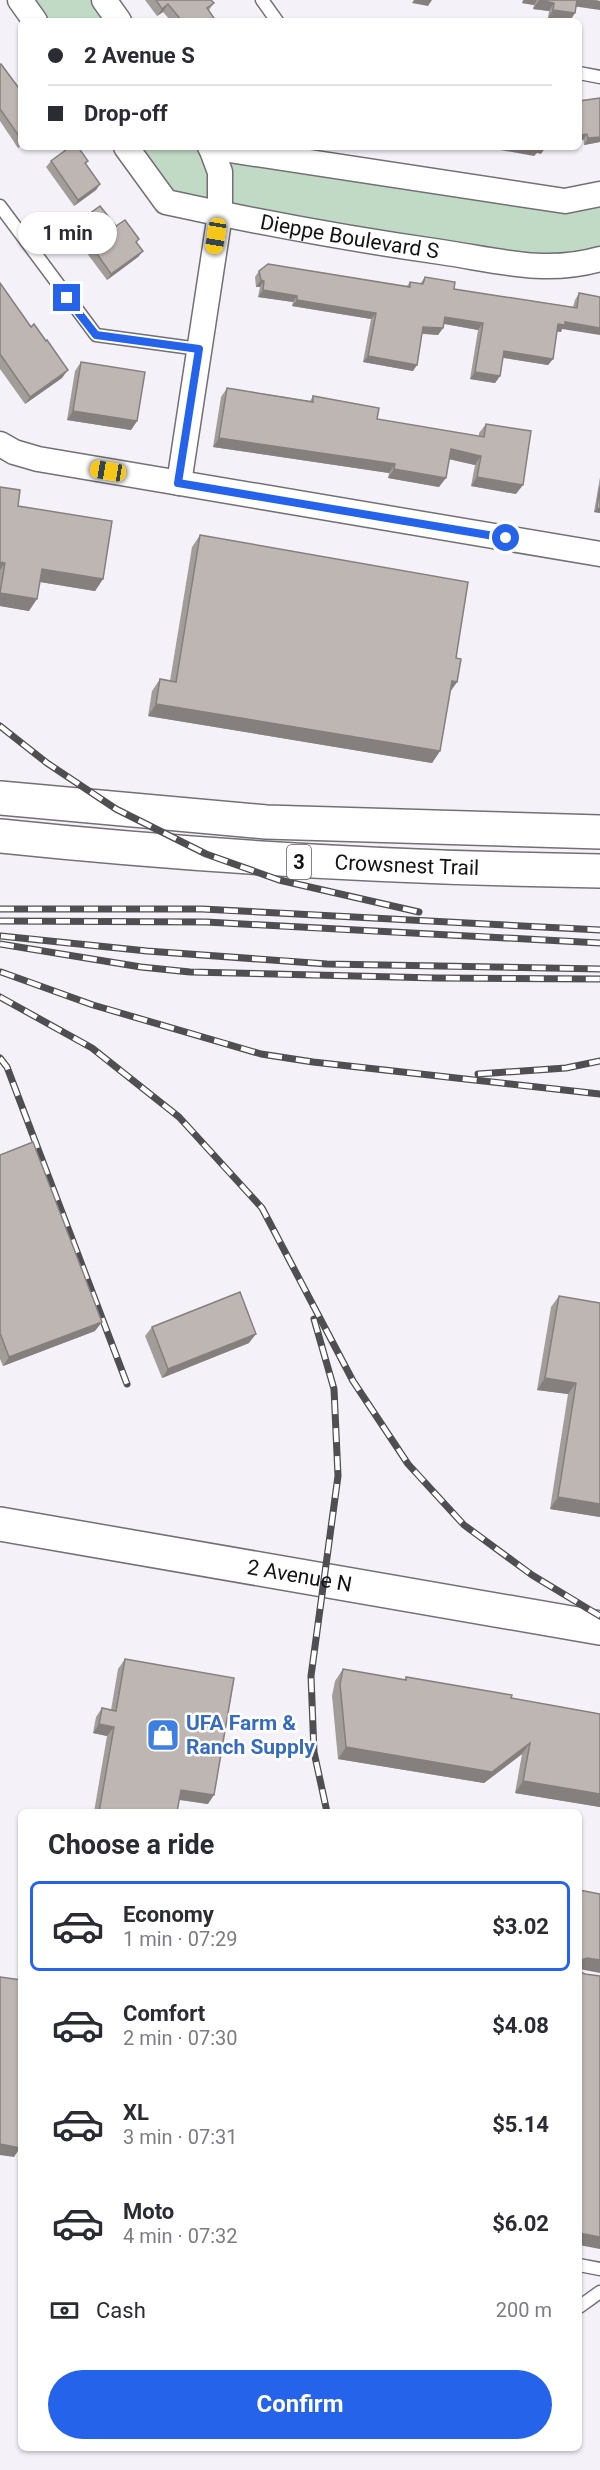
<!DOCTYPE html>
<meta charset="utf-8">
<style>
:root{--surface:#fff;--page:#f7f7f7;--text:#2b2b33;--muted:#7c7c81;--line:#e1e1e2;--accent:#2563eb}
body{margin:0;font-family:Roboto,sans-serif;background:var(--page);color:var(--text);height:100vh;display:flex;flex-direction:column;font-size:22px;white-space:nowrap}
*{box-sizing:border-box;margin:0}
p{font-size:20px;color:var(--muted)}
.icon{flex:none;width:33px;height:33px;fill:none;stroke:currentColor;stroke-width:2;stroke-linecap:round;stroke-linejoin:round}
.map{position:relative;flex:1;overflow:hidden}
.side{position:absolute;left:18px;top:1809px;width:564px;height:642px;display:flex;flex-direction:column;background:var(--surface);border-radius:9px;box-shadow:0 2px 4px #0004}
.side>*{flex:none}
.top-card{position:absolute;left:18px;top:18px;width:564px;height:132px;border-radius:9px;box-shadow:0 2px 4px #0004;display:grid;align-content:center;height:132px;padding:0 30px;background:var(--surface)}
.end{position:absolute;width:27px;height:27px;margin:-14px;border:8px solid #2563eb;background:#fff;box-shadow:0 0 0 3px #fff}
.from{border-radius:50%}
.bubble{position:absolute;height:42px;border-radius:21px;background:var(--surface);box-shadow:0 2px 4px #0004;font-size:20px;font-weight:700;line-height:42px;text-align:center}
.car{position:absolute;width:18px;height:36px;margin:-18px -9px;border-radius:8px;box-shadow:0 0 4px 2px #0007;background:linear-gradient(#f5c518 24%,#345 0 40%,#f5c518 0 76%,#345 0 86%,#f5c518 0)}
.top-card b{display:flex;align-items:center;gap:21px;height:57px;font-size:22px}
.top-card b+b{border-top:2px solid var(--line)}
.top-card i{width:15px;height:15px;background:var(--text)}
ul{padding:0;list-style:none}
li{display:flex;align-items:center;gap:18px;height:90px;margin:0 12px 9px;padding:0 18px;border:3px solid transparent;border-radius:9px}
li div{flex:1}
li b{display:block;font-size:22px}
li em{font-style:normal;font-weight:700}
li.selected{border-color:var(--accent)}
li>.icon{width:54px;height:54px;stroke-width:1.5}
h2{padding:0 30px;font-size:27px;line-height:72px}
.pay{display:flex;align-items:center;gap:15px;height:66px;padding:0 30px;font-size:22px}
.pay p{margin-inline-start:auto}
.button{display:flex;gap:12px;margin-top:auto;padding:12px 30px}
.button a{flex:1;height:69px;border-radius:36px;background:var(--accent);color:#fff;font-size:24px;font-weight:700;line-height:69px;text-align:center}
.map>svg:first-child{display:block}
.green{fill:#c0dac6}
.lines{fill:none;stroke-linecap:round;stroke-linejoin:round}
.lane-casing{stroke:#726f75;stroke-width:15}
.street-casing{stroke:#726f75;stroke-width:27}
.secondary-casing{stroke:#726f75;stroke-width:36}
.highway-casing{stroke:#726f75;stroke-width:36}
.lane{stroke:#fff;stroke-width:12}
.street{stroke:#fff;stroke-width:24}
.secondary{stroke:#fff;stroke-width:33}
.highway{stroke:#fff;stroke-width:33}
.rail-casing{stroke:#4f4e51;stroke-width:7}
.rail{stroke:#fff;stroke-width:4.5;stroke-dasharray:14;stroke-linecap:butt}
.wall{fill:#a39d9a}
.shaded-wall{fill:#857f7d}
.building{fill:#beb6b3;stroke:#857f7d;stroke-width:1.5}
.route{stroke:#2563eb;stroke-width:8}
.labels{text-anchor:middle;stroke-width:5;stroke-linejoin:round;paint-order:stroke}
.shield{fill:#fff;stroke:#5a595a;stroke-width:1.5}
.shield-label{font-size:20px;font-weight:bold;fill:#131214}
.street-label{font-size:21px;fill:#131214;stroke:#fff}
.shop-label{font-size:21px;font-weight:bold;fill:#366cbe;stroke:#fff;text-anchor:start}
</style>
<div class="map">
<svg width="600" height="2470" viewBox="0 0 600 2470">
<rect width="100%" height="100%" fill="#f5f1f9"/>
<g class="green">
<polygon points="20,0 104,0 119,21 35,21"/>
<polygon points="126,147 210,147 600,194 600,259 582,264 166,202"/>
</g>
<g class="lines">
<g class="lane-casing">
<g id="lane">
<polyline points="262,0 277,21"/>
<polyline points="579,73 600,77"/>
<polyline points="0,206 96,335 199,349"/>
<polyline points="579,2265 600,2269"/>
<polyline points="579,2307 600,2292"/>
</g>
</g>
<g class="street-casing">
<g id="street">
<polyline points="20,0 35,21"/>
<polyline points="104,0 119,21"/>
<path id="s1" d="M126,147L166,202C257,222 349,239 441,252C496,260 545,275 600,259"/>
<polyline points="210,147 565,201 600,194"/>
<polyline points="0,444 14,452 38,459 600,554"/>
<polyline points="179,483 220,214 220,172 211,148"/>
</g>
</g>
<g class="secondary-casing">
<g id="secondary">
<path id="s2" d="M0,1524L600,1628"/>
</g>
</g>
<g class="highway-casing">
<g id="highway">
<polyline points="0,798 266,822 600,832"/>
<path id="s3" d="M0,836C200,857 399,868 600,871"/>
</g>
</g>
<use href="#lane" class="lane"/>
<use href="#street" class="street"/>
<use href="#secondary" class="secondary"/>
<use href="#highway" class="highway"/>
<g class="rail-casing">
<g id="rail">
<polyline points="0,726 47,763 116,809 206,854 279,880 419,912"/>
<polyline points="0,909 202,909 600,930"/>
<polyline points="0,921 206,922 600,943"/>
<polyline points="1,936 147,951 327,964 600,969"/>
<polyline points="0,944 141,967 190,972 436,978 600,979"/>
<polyline points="1,972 93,1005 261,1054 313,1062 600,1094"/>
<polyline points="0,997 92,1048 179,1117 262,1208 353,1381 408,1464 464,1525 532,1575 600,1616"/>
<polyline points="0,1058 7,1067 127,1384"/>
<polyline points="478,1074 566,1068 600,1061"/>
<polyline points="314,1319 334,1389 338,1476 311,1676 314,1752 327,1812"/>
</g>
</g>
<use href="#rail" class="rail"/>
</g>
<g class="wall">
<polygon points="145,0 211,0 214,3 209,10 216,21 171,21 163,12 157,16"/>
<polygon points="523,0 600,0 576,7 570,21 548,18 549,11 533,9 534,5 522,3"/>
<polygon points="0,65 21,91 21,146 18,148 0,121"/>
<polygon points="579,101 600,142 584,145"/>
<polygon points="51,161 88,161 86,164 100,184 96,190 74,206 46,167"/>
<polygon points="78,222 116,226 137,243 143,251 138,257 107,280 83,248 85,245 74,228"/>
<polygon points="259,271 407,286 410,282 420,284 425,277 454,289 573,307 575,300 579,293 600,297 562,329 561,332 557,331 553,359 548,365 503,358 500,376 495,383 470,379 478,330 444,324 443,328 438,335 422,334 413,371 363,362 371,319 292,306 293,302 258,297 260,287 256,287 255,277"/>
<polygon points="0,283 62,378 25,404 0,369"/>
<polygon points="81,362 137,421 131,430 67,420 75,371"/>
<polygon points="227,388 310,401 313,396 377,419 479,436 479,433 486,424 516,494 471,486 475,465 449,459 439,487 388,478 389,473 213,447 221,397"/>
<polygon points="600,477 600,513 594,512"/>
<polygon points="0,487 18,506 103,579 95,591 40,582 29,611 0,606"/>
<polygon points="200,535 456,658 457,682 450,692 440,751 432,763 148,716 152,691 160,679 170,681 192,547"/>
<polygon points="0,1155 95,1331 3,1366 0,1359"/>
<polygon points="559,1296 600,1303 600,1517 550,1509 568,1394 537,1390 551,1307"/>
<polygon points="152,1327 249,1343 162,1378 145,1336"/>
<polygon points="125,1659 208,1804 179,1800 177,1812 94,1812 107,1736 93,1733 96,1717 102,1708 111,1710 118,1669"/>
<polygon points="343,1669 404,1680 406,1677 511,1698 600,1714 600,1807 515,1793 522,1754 484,1783 338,1759 332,1696 335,1681"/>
</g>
<g class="shaded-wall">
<polygon points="414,0 432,0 428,6 412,3"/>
<polygon points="524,0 537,0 534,5 522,3"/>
<polygon points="539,0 554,3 549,11 533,9"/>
<polygon points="576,0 592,0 600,1 600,10 572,6"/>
<polygon points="168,4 163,12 157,16 162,9"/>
<polygon points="553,10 575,13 570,21 548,18"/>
<polygon points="587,134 583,140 579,141 579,135"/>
<polygon points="600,137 600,142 584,145 588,138"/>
<polygon points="484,147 539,147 545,148 541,154 537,153 534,156"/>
<polygon points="100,184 96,190 74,206 78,200"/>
<polygon points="143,251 138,257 107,280 111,274"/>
<polygon points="261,280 264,281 260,287 256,287"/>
<polygon points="263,290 297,296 293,302 258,297"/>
<polygon points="297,300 376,313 371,319 292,306"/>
<polygon points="445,317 483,323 478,330 440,323"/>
<polygon points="565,322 600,328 600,335 562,329 561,332 554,331 558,324"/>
<polygon points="423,327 443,328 438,335 419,333"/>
<polygon points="504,351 553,359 548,365 499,357"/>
<polygon points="368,356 417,365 413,371 363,362"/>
<polygon points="68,370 62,378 25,404 30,397"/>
<polygon points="475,372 500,376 495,383 470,379"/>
<polygon points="73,411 137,421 131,430 67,420"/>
<polygon points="219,438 395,464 389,473 213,447"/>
<polygon points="451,449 481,456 475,465 444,458"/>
<polygon points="394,469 446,478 439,487 388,478"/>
<polygon points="477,477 523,485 516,494 471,486"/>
<polygon points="597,508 600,509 600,513 594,512"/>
<polygon points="0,562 5,563 0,570"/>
<polygon points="42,569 103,579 95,591 34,581"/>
<polygon points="0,593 37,599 29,611 0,606"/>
<polygon points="452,681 457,682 449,693"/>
<polygon points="156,704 440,751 432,763 148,716"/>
<polygon points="102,1322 95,1331 3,1366 9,1357"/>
<polygon points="256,1334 249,1343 162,1378 168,1369"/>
<polygon points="545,1378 576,1383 568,1394 537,1390"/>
<polygon points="558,1497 600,1504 600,1517 550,1509"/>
<polygon points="99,1724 114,1727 107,1736 93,1733"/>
<polygon points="530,1743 522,1754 484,1783 338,1759 346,1747"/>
<polygon points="523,1781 600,1794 600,1807 515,1793"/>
<polygon points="181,1790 214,1795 208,1804 175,1799"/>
<polygon points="587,1958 600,1960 600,1973 579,1969 579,1963 581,1960"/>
<polygon points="0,2144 20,2148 14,2157 0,2155"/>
<polygon points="579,2233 600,2237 600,2249 579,2245"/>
</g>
<g class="building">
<polygon points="156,0 211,0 214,3 207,8 216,21 182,21 168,4 162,9"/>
<polygon points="539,0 577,0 575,13 553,10 554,3"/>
<polygon points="1,64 21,91 21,139 0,109 0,65"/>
<polygon points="600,98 600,137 588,138 587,134 579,135 579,101"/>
<polygon points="70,147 78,147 88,161 85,163 100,184 78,200 51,161"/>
<polygon points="522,147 539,147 539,150"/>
<polygon points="100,206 116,226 125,220 139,239 136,242 143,251 111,274 88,241 90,239 78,222"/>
<polygon points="268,264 410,287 410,282 423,284 425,277 455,282 454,289 577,308 579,293 600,297 600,328 565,322 565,325 558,324 553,359 504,351 500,376 475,372 483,323 445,317 443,328 423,327 417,365 368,356 376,313 297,300 297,296 263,290 264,281 261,280 259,271"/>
<polygon points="0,283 31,327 34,324 46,341 47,340 68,370 30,397 0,354"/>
<polygon points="81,362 145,372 137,421 73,411"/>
<polygon points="227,388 313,402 313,396 379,408 377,419 484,437 486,424 531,431 523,485 477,477 481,456 451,449 446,478 394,469 395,464 219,438"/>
<polygon points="0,487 20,490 18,506 112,521 103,579 42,569 37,599 0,593 5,563 0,562"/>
<polygon points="600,487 600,509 597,508"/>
<polygon points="200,535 468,582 456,658 461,659 457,682 452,681 440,751 156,704 160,679 176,682"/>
<polygon points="33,1142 102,1322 9,1357 0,1333 0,1155"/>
<polygon points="240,1292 256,1334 168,1369 152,1327"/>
<polygon points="559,1296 600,1303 600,1504 558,1497 576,1383 545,1378"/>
<polygon points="125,1659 234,1678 214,1795 181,1790 177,1812 99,1812 114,1727 99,1724 102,1708 116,1711"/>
<polygon points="343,1669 406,1680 406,1677 512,1695 511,1698 600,1714 600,1794 523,1781 530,1743 492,1772 346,1747 340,1684"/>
<polygon points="579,1890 600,1894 600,1960 587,1958 581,1960 579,1964"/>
<polygon points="579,1966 581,1972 585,1974 600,1976 600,2237 579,2233"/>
<polygon points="0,1977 21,1980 20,2148 0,2144"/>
</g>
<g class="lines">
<polyline class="route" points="67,298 96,335 199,349 178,483 506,538"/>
</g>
<defs>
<g id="shop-square" transform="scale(1.725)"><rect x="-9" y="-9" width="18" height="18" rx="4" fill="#3f7fe0" stroke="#fff"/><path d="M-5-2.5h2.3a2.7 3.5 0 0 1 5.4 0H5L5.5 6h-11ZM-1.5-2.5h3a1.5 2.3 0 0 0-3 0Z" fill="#fff"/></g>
</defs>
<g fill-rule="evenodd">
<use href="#shop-square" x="163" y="1735"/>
</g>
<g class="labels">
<rect class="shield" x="287" y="845" width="24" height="34" rx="4.5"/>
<g class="shield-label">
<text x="299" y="869">3</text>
</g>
<g class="street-label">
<text dy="7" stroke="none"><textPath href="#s1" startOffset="255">Dieppe Boulevard S</textPath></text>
<text dy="7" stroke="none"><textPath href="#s3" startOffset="408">Crowsnest Trail</textPath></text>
<text dy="7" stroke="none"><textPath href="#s2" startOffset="304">2 Avenue N</textPath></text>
</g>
<g class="shop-label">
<text x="186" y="1730">UFA Farm &amp;<tspan x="186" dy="24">Ranch Supply</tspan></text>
</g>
</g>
</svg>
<i class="end from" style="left:506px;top:538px"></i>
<i class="end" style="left:67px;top:298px"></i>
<div class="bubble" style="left:18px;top:212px;width:99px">1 min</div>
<i class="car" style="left:216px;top:236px;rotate:189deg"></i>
<i class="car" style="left:108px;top:471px;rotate:279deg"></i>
<div class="top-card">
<b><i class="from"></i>2 Avenue S</b>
<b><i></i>Drop-off</b>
</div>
<section class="side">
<h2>Choose a ride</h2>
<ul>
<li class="selected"><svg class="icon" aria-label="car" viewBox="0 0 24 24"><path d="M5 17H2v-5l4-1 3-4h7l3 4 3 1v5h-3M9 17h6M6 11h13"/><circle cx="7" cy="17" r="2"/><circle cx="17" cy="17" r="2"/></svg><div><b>Economy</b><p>1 min · 07:29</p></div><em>$3.02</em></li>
<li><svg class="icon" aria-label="car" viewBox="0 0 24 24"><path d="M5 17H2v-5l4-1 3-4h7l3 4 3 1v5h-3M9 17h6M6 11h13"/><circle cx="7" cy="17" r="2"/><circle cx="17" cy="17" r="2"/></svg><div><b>Comfort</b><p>2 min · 07:30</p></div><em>$4.08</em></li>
<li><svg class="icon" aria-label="car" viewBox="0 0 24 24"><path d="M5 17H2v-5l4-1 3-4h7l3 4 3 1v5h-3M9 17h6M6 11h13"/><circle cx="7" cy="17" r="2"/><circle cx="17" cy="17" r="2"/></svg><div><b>XL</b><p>3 min · 07:31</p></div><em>$5.14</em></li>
<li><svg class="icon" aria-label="car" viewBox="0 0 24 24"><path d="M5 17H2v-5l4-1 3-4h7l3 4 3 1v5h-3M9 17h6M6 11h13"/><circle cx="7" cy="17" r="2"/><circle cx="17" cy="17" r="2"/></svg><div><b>Moto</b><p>4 min · 07:32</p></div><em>$6.02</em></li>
</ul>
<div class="pay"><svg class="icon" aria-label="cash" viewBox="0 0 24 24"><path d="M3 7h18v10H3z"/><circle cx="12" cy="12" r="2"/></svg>Cash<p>200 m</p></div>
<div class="button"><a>Confirm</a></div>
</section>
</div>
